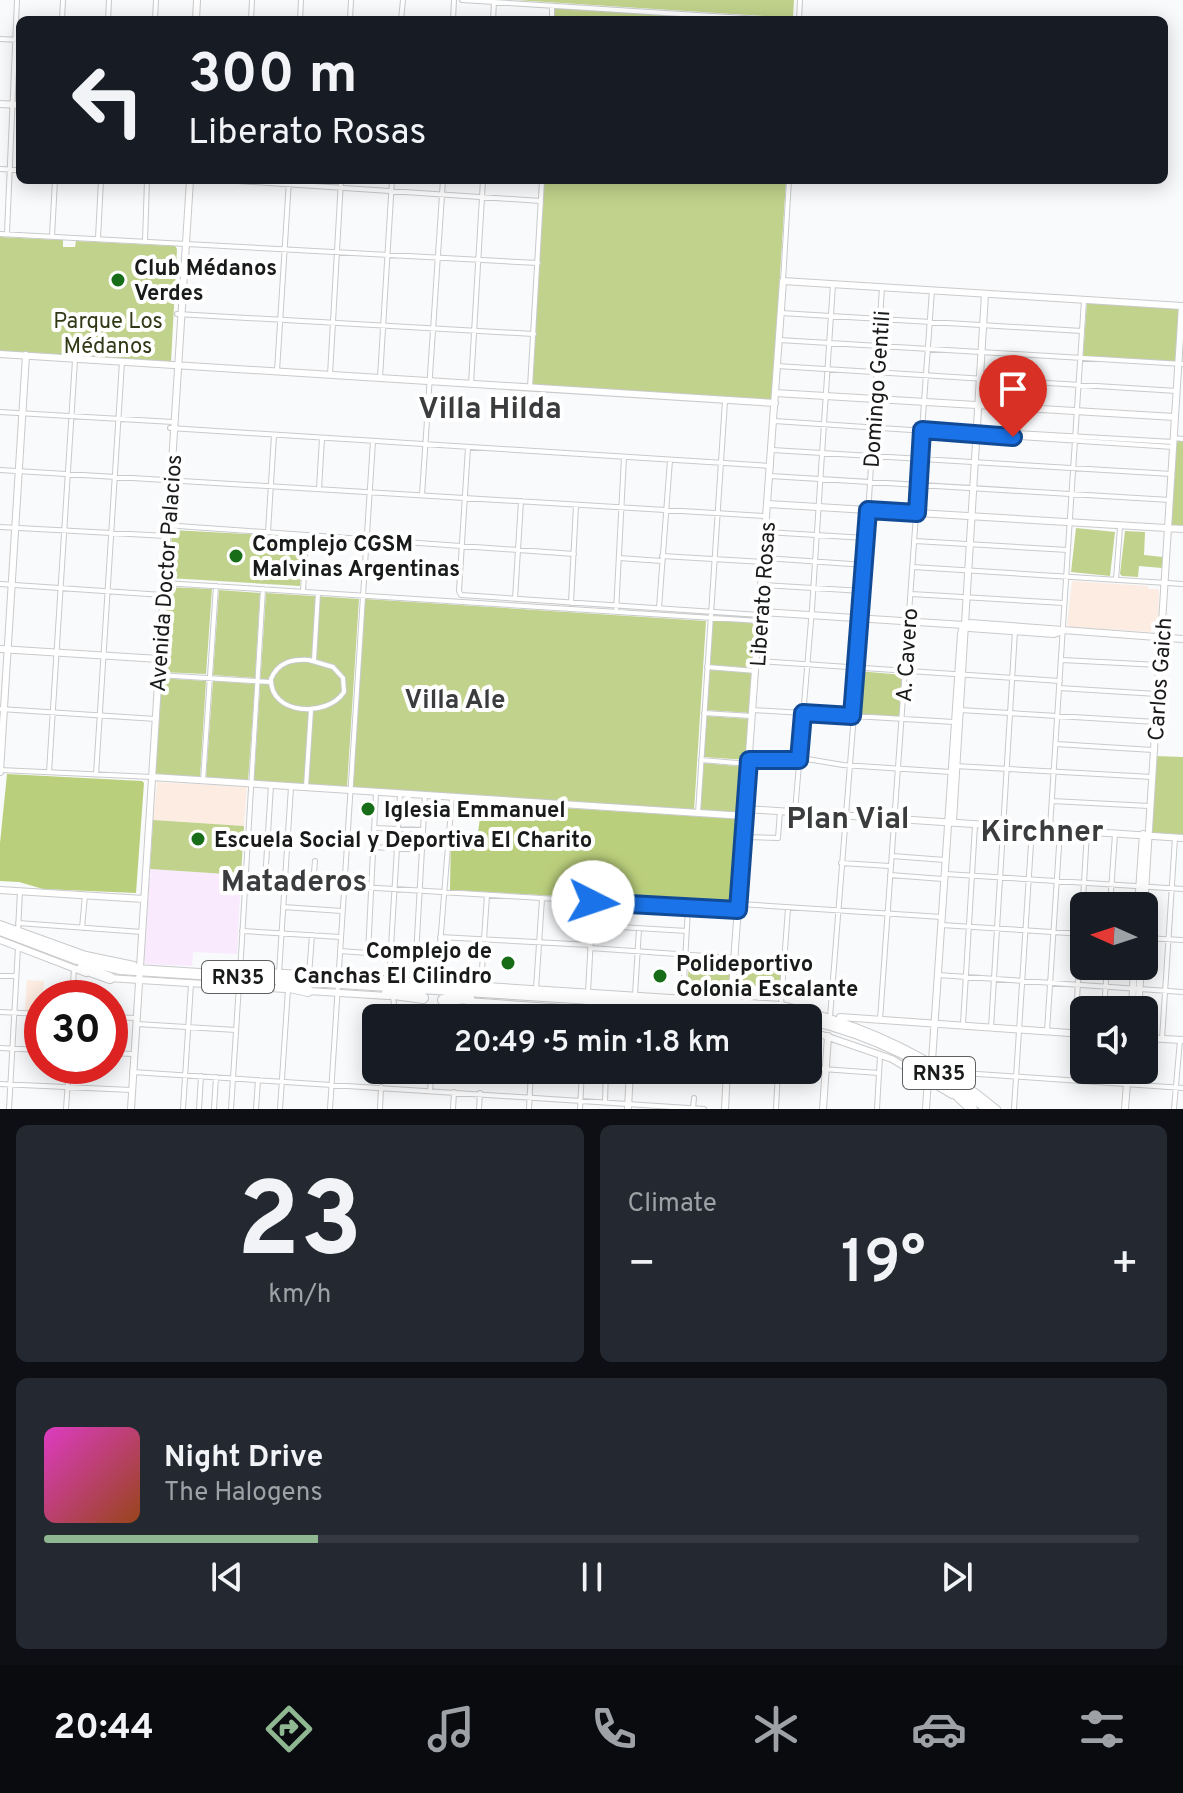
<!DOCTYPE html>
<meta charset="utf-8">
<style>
:root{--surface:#171b24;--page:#242831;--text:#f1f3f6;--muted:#9ea1a6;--line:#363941;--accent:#8fb792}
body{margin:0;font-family:Overpass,sans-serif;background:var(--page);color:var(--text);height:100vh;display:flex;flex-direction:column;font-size:30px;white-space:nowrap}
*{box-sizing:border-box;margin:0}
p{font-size:26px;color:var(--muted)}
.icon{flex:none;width:44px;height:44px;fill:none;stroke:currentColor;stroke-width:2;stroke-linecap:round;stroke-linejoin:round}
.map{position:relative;height:1109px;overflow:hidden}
.sheet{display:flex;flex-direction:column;gap:16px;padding:16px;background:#0d0f14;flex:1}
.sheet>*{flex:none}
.hud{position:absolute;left:16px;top:16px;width:1152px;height:168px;border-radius:12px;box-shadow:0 4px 20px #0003;background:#171b24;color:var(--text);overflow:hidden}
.needle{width:52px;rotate:273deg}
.tools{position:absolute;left:1070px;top:892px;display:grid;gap:16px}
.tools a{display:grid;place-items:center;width:88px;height:88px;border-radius:12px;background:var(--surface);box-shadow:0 4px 20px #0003;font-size:40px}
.speed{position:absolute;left:24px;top:980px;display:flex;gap:16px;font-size:40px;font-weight:700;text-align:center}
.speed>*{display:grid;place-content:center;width:104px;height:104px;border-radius:50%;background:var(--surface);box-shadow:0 4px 20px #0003;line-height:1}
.speed .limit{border:12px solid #d22;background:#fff;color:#111}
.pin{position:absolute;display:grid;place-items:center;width:68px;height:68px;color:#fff;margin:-82px -34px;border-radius:50% 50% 50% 0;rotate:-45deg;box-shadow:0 0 8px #0007}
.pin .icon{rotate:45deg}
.me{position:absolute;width:88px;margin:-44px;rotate:94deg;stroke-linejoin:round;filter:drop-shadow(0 0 6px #0008)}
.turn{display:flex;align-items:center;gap:28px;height:168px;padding:0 40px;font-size:36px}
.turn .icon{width:104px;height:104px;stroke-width:2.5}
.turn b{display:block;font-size:56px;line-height:68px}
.big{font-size:60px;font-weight:600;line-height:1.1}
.sheet .widget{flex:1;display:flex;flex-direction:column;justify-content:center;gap:12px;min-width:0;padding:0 28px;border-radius:12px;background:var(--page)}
.sheet .dial{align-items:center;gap:0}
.dial b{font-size:104px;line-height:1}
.song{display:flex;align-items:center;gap:24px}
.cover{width:96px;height:96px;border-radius:12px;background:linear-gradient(135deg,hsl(310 70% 55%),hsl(20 70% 35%))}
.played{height:8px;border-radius:4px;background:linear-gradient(90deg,var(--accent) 25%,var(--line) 25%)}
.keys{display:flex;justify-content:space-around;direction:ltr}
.heat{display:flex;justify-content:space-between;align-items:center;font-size:44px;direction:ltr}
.sheet .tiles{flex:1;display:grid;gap:16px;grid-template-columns:1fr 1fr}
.widget:last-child{grid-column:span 2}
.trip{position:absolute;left:362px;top:1004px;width:460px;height:80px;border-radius:12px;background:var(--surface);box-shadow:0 4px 20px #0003;font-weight:600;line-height:80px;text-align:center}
.menu{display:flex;height:128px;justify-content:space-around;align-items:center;background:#090b0e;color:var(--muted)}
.menu .icon{width:56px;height:56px}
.menu .current{color:var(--accent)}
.menu b{font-size:36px;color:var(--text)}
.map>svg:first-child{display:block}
.industrial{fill:#f9eafe}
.education{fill:#fdece1}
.green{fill:#c0d28b}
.forest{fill:#bacf7c}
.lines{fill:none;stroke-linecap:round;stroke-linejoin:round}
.street-casing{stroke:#c9cacc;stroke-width:6}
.secondary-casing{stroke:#c9cacc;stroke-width:8}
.highway-casing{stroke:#c9cacc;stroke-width:12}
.street{stroke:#fff;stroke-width:4}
.secondary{stroke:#fff;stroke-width:6}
.highway{stroke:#fff;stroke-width:10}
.route-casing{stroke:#114b97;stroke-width:20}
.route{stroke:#1a73e8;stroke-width:14}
.poi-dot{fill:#186e18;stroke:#fff;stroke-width:3}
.labels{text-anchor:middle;stroke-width:8;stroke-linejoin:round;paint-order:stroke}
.shield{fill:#fff;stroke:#5e5f5f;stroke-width:2}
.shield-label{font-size:20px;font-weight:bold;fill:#191a1a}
.poi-label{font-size:22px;font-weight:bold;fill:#191a1a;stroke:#fff;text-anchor:start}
.park-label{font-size:22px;fill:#313916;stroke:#fff}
.street-label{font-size:22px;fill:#191a1a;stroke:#fff}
.quarter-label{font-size:26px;font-weight:bold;fill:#3b3c3d;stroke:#fff}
.district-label{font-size:30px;font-weight:bold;fill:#3b3c3d;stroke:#fff}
</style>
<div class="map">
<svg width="1183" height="1109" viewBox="0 0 1183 1109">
<rect width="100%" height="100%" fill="#f8fafc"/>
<!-- industrial -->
<path class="industrial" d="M150 869 241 875 237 954 193 952 192 966 146 964 144 961 148 898 151 897 148 896 149 877 153 875H150Z"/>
<!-- education -->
<path class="education" d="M1072 581 1148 586 1149 589H1159L1158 629H1151V632L1070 627 1067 625Z
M157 782 247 787 244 826 153 820Z
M27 980 44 981 42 1012 25 1011Z"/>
<!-- green -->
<path class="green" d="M515 0H794L793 18Z
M554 7 731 20H553Z
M544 180H786L772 401 532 386Z
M0 237 63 240V247H75L76 241 175 246 177 249 171 362 0 352Z
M1087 302 1179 308 1176 362 1083 356Z
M1176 440 1183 441V526L1171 525Z
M1076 528 1115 532 1110 576 1071 572Z
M172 530 303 537 300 586 169 578Z
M1125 531 1145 532 1144 555 1163 557 1162 568 1139 566 1138 577 1122 576 1120 574Z
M166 587 212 589 206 674 161 672Z
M219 590 260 593 255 678 213 675Z
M266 593 359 599 347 787 254 781Z
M365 599 706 621 694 811 353 788Z
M713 620 757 623 754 668 710 665Z
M710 670 753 673 750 713 707 710Z
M858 671 903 675 900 718 855 715Z
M160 678 206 681 200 778 154 775Z
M213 681 255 684 248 781 206 778Z
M707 716 750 719 747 760 704 757Z
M1155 756 1183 757V836L1151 834Z
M704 763 746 767 742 814 700 811Z
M153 820 244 826 241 875 150 869Z
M739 958 782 961 780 987 737 985Z
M692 959 728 961 731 964 729 994 726 997 690 995 687 992 689 961Z"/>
<!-- forest -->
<path class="forest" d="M7 774 142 781 144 783 136 893 43 889 19 882 0 881V843Z
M482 803 740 819 742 821 735 906 450 890 451 830 473 833 472 840H477Z"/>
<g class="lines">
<defs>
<path id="street" d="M462 0 776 20
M62 20 63 0
M108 20 109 0
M155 20 156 0
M251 20 252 0
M300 20 301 0
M350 20 351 0
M401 20 403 0
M453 20 454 0
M493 20 494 2
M552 20V6
M799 20 800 0
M0 39 20 40
M0 169 20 170
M222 180 541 201
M7 233 17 0
M0 234 538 263
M52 236 55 180
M98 238 101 180
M145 241 147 180
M783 281 789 180
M781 313 1082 331
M177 314 534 334
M779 340 1183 364
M777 366 1177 391
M277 371 289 180
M330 375 341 180
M380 378 392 180
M471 384 483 180
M530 387 542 180
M0 412 173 422
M774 421 1173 447
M170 428 771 466
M976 433 981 431 1173 442
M1174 438 1183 439
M468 447 459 591 461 595 760 615
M772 450 1172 474
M0 470 765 516
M770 476 1170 500
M319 489 322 438
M422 495 443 180
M164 525 574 554
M0 527 167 536
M268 532 274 435
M766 532 866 538
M915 541 1068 550
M662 556 764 562
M619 558 662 561
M765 558 865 565
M913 567 1183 584
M1116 580 1120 527
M164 583 760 621
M0 584 163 595
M763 585 863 591
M303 592 306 535
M911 594 1064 603
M515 599 521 501
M571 603 576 505
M659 608 670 460
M616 612 624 457
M309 660 333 667 343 678 344 692C327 718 270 715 271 679 278 662 292 659 309 660Z
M314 660 318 593
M1062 660 1159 665
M757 661 1060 681
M707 667 756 671
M158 675 270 682
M1059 688 1157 694
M0 709 156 719
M753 710 954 722
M960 710 1156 722
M704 713 752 716
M1056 744 1153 750
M701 760 749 764
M749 760 791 762 807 759 843 765 951 772
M955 766 1152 777
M0 770 152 777
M49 772 75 360
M96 775 122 362
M203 781 216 586
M306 787 311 710
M1052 801 1149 806
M795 812 812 609 833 284
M698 813 725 401
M374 828 423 830
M1050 828 1084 300
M398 829 400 794
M744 837 778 838 780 811
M373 847 422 850
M892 856 945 860
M841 863 890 866
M946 874 1183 889
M890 875 943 879
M245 880 738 910
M265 881 271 785
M313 884 315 861
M619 903 620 927 687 931
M739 904 942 917
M1110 906 1115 834
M283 907 342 911
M18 923 142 932
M941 925 1084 934
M82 928 85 895
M18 931 20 891
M242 931 340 937
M440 937 590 945
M1144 938 1183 940
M590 948 735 958
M340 951 438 958
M368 953 376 792
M416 956 425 795
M240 972 263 589
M279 973 291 787
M309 975 312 935
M938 975 1183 992
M0 976H16
M389 980 397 848
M437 982 452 797
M481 984 487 895
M536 989 542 899
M588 992 593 902
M635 995 639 929
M393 997 396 1018
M72 998 74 969
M683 998 688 908
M781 1005 788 908
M1104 1010 1107 966
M0 1012 42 1014
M110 1017 135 1018
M830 1017 862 613 882 287
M481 1018 486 1003
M535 1018V1006
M559 1018 560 1007
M584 1018V1009
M880 1020 932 290
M137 1024 236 1030
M963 1024 975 825
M991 1028 1015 631
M1047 1031 1060 831
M1075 1033 1087 832
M376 1036 367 1037 365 1058 376 1061
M1162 1039 1175 838
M0 1048 42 1050
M110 1053 133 1054
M808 1068 879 1073
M496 1070H500
M132 1072 704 1109
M531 1073 582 1076
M663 1075V1070
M954 1075 963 1073 1183 1088
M0 1084 131 1090
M430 1090 432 1070
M605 1102 606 1070
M693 1108 694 1098
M9 1109 18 947
M66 1109 69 1066
M183 1109 191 984
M199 1109 201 1076
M214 1109 216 1077
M231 1109 239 985
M256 1109 258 1080
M280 1109 288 989
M330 1109 373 441
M380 1109 381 1087
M453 1109 454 1092
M479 1109 480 1093
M529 1109 531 1071
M580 1109 582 1070
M776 1109 778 1070
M877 1109 880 1056
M1014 1109 1032 828
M1174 1109 1180 1040"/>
<path id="secondary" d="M196 20 197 0
M0 104 20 105
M0 354 775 403
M775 393 1175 417
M768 504 1183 529
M761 612 964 625 970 623 1183 639
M964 625 969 628 1054 634 1063 631
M0 649 159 659
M0 772 26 355
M152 777 745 816
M746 809 1183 838
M953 822 985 294
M0 890 144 899
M1138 906 1143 834
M0 924 86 955 134 965
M0 940 86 973
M233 972 253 971 781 1005C863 1023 933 1056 997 1109
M108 978 285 989
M308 991 388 996
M467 1001 592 1010
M1132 1010 1134 966
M1138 1010 1141 966
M607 1011 640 1013
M659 1014 715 1018
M840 1017 1084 1034
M730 1018 783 281 1182 306 1144 908
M808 1030 892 1059 952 1095
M1144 1038 1183 1040
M932 1061 961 634 963 626
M131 1109 190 180
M628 1109 630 1070
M725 1109 727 1070
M823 1109 828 1036
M926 1109 928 1078
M1125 1109 1128 1070"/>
<path id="highway" d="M0 930 77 959 120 969 750 1009 805 1018
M82 968 110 978
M281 985 308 991
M387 993 423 998
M443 1000 469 998
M589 1005 609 1011
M640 1013 666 1010
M808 1019C875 1035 935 1065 988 1109
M951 1089 972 1109"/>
</defs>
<!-- street casing -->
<use href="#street" class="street-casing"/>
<!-- secondary casing -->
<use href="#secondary" class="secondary-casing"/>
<!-- highway casing -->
<use href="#highway" class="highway-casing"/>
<!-- street -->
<use href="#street" class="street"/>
<!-- secondary -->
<use href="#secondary" class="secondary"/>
<!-- highway -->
<use href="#highway" class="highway"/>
</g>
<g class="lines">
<defs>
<path id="route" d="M593 902 738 910 749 760H799L803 713 852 716 868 510 917 513 922 430 1013 437"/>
</defs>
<!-- route casing -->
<use href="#route" class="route-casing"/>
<!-- route -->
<use href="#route" class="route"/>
</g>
<!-- markers -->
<g class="poi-dot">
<circle cx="118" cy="280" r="8"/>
<circle cx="236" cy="556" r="8"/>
<circle cx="368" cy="809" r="8"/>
<circle cx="198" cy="839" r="8"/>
<circle cx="508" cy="963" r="8"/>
<circle cx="660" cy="976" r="8"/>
</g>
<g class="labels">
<!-- shield labels -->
<g class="shield">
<rect x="202" y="961" width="72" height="32" rx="6"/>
<rect x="903" y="1057" width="72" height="32" rx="6"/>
</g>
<g class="shield-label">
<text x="238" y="984">RN35</text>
<text x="939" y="1080">RN35</text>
</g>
<!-- poi labels -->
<g class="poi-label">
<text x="134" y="275">Club Médanos<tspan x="134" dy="25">Verdes</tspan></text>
<text x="252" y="551">Complejo CGSM<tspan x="252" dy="25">Malvinas Argentinas</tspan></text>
<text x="384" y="817">Iglesia Emmanuel</text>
<text x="214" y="847">Escuela Social y Deportiva El Charito</text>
<text x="492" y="958" text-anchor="end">Complejo de<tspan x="492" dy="25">Canchas El Cilindro</tspan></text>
<text x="676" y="971">Polideportivo<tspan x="676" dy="25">Colonia Escalante</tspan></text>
</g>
<!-- park labels -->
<g class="park-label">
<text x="108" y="328">Parque Los<tspan x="108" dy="25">Médanos</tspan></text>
</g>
<!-- street labels -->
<g class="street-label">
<text transform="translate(876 389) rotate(-86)" y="8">Domingo Gentili</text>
<text transform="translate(165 573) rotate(-86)" y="8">Avenida Doctor Palacios</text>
<text transform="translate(762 594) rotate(-86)" y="8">Liberato Rosas</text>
<text transform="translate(906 655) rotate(-86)" y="8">A. Cavero</text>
<text transform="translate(1159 679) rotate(-86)" y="8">Carlos Gaich</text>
</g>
<!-- quarter labels -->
<g class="quarter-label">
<text x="455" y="708">Villa Ale</text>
</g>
<!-- district labels -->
<g class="district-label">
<text x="490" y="418">Villa Hilda</text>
<text x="848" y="828">Plan Vial</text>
<text x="1042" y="841">Kirchner</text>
<text x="294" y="891">Mataderos</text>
</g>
</g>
</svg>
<div class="tools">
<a><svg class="needle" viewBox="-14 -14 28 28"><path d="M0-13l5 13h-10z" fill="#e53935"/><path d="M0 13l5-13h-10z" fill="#9ea1a6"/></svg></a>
<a><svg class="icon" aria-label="sound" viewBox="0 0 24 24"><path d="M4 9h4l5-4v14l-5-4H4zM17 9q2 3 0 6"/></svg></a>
</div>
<div class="speed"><div class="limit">30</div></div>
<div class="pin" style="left:1013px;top:437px;background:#d93025"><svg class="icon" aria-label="arrive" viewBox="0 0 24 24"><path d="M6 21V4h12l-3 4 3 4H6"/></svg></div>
<svg class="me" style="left:593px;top:902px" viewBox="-20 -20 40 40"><circle r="19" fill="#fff"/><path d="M0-13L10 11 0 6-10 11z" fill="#1a73e8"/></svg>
<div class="trip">20:49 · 5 min · 1.8 km</div>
<div class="hud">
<div class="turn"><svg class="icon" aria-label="left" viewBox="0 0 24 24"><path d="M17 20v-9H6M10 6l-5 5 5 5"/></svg><div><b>300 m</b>Liberato Rosas</div></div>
</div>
</div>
<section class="sheet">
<div class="tiles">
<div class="widget dial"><b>23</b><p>km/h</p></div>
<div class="widget"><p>Climate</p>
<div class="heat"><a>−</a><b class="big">19°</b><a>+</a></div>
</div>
<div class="widget">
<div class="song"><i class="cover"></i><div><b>Night Drive</b><p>The Halogens</p></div></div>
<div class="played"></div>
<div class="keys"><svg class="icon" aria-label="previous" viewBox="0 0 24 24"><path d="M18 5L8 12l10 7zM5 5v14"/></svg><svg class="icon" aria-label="pause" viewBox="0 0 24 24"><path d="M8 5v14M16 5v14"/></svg><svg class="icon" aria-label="next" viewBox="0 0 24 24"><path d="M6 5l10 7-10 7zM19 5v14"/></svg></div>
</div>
</div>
</section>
<nav class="menu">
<b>20:44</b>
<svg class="icon current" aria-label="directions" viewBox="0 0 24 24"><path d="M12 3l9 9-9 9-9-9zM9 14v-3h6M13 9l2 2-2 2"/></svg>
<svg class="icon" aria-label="music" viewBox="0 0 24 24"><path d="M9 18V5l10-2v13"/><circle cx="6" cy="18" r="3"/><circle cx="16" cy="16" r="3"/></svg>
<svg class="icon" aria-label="phone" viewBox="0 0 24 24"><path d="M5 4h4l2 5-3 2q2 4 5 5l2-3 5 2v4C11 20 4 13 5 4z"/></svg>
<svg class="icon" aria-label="climate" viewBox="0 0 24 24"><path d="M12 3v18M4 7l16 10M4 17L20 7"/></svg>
<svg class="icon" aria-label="car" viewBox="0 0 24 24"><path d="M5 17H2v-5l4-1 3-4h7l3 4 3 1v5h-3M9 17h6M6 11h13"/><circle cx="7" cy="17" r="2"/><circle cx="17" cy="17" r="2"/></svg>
<svg class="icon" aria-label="filters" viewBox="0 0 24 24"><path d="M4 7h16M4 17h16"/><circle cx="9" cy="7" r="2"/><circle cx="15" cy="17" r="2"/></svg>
</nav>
